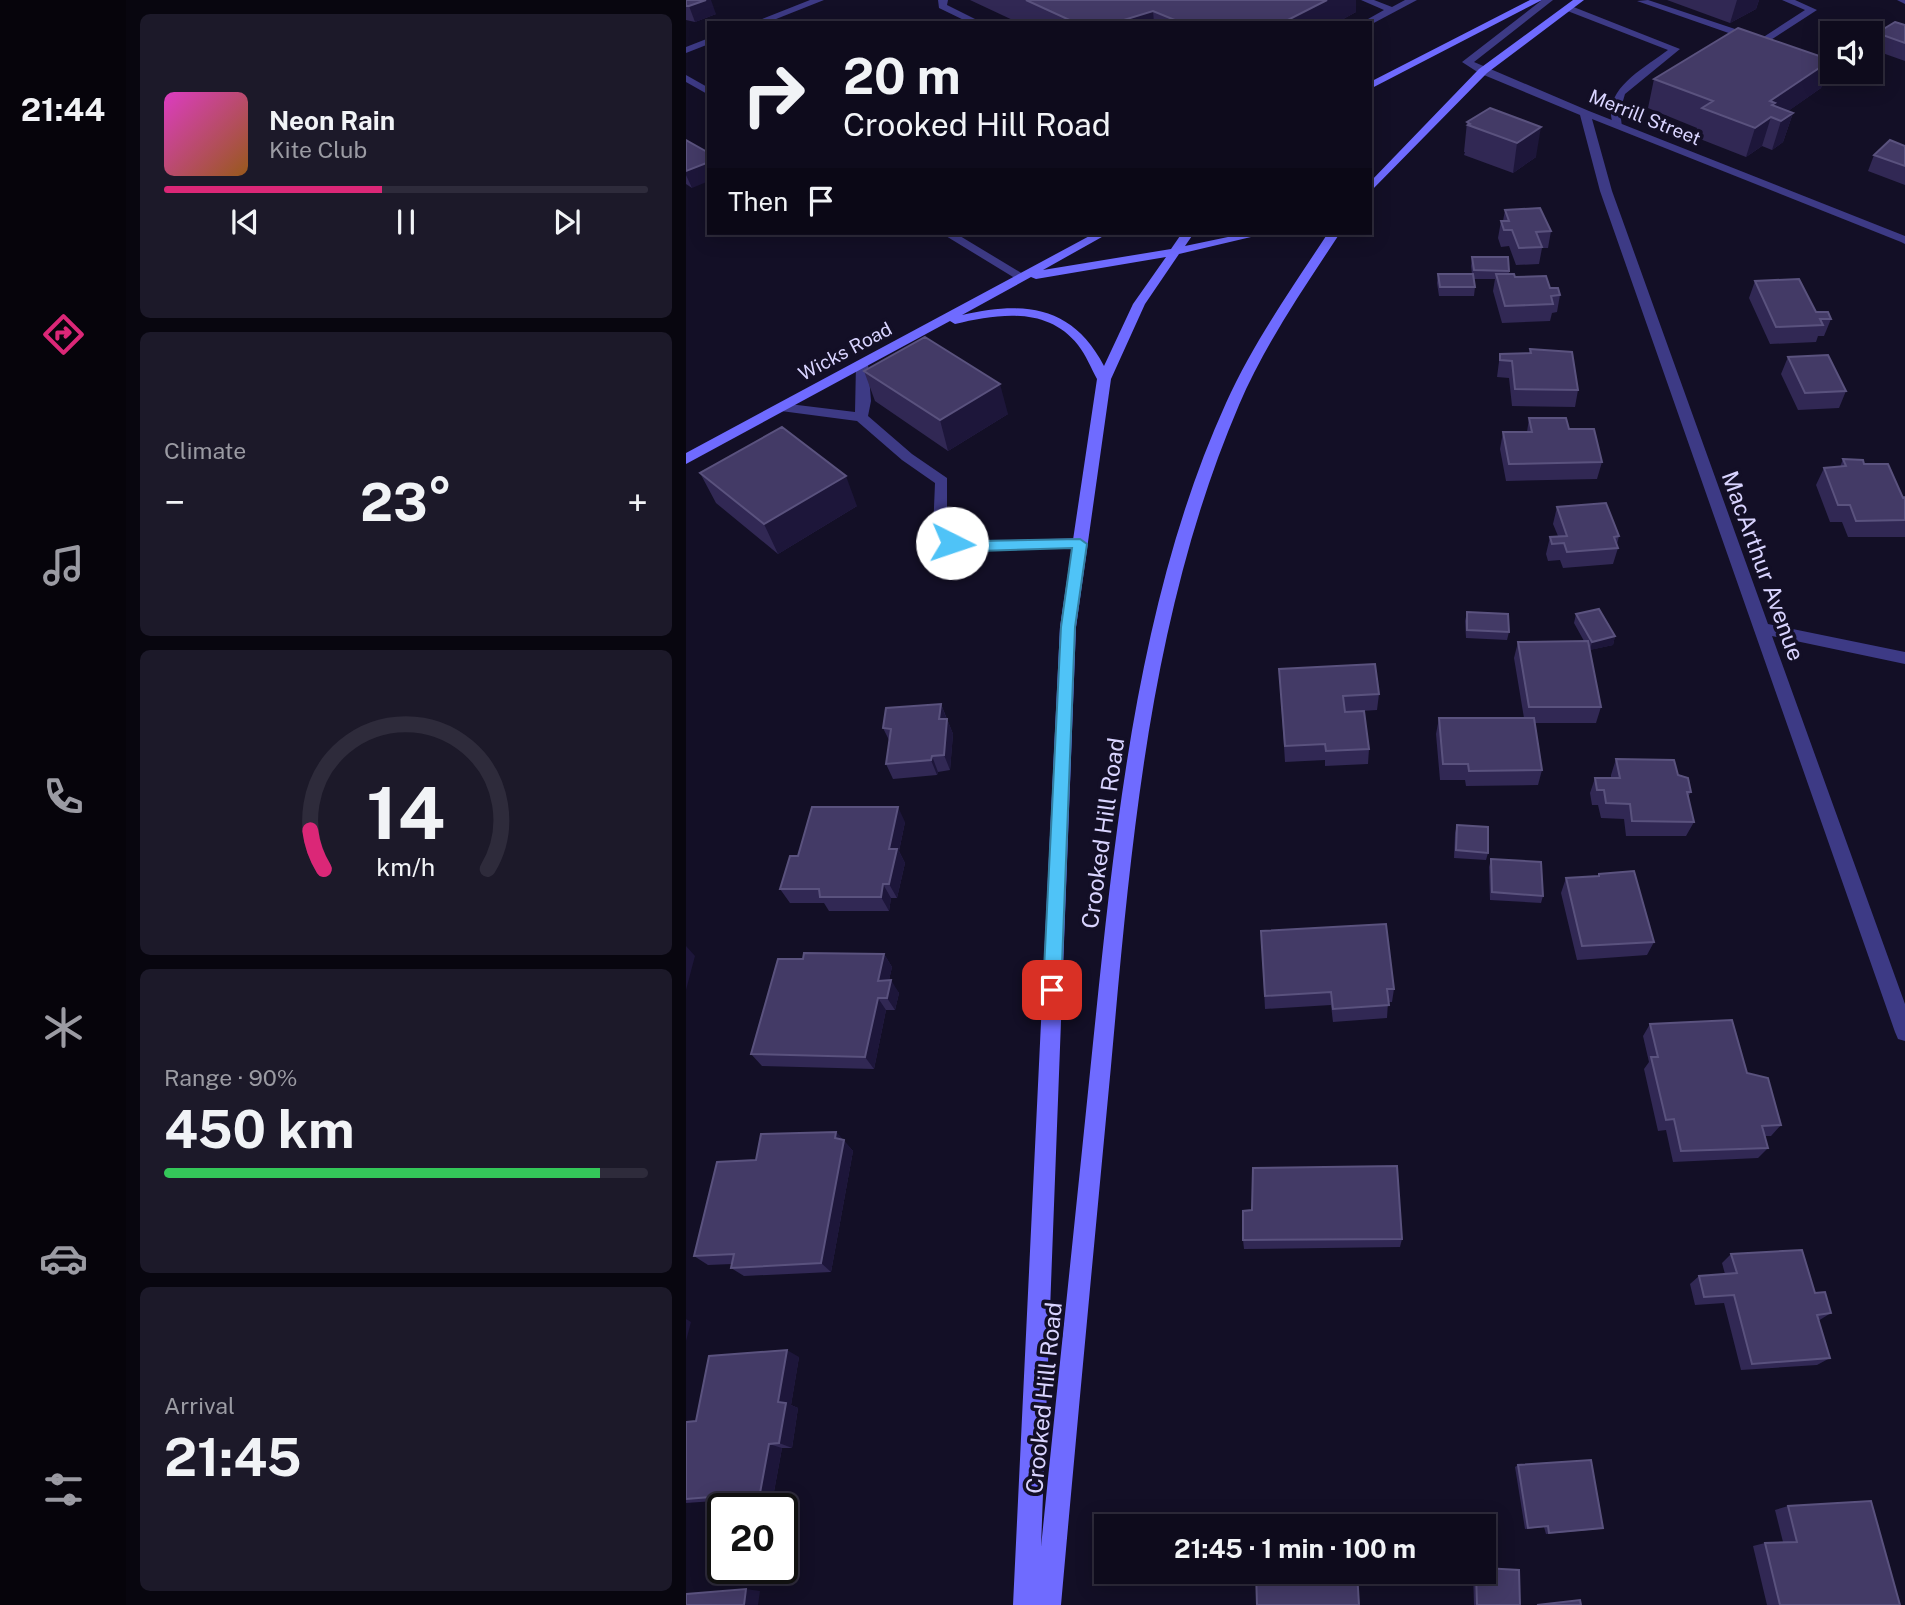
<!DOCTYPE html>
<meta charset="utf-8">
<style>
:root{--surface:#0e0b1c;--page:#1c1929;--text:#f1f3f6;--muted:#9b9ba3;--line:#2e2b3b;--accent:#db2777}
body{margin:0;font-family:"Public Sans",sans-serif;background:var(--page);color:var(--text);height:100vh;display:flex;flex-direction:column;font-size:26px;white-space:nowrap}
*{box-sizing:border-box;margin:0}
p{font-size:23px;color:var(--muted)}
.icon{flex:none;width:38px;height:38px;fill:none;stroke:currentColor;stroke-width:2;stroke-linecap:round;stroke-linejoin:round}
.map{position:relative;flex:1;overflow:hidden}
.details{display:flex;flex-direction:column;gap:14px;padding:14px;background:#08060f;width:560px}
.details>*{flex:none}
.hud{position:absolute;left:21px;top:21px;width:665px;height:214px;border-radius:0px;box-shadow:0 4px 18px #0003,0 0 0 2px var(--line);background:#0e0b1c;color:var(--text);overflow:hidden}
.controls{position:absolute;left:1134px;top:21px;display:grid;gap:14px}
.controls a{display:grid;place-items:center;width:63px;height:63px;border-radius:0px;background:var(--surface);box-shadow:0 4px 18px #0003,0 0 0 2px var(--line);font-size:35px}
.speed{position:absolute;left:21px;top:1493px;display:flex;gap:14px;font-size:35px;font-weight:700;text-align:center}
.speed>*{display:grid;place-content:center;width:91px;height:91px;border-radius:50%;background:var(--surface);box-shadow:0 4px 18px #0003,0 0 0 2px var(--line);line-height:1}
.speed .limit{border:4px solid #111;border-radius:10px;background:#fff;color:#111}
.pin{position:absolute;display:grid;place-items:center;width:60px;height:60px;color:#fff;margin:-30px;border-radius:14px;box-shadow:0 4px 10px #0006}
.me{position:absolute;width:77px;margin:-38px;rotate:94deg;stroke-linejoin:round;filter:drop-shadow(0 0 5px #0008)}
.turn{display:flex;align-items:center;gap:24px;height:147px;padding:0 21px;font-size:32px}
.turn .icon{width:91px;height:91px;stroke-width:2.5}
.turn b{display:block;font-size:49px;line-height:60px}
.then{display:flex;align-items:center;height:66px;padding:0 21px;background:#0003;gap:14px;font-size:26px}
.big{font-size:52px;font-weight:700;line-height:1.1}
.details .widget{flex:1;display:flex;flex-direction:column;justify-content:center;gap:10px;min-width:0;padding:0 24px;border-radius:10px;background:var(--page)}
.details .dial{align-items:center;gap:0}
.dial svg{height:182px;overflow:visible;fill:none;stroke:var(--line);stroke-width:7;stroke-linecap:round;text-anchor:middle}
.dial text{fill:var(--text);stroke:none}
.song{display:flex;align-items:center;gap:21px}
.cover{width:84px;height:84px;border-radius:10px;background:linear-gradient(135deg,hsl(310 70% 55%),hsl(30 70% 35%))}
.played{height:7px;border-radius:4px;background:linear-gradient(90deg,var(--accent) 45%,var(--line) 45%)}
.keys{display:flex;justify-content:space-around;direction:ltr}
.heat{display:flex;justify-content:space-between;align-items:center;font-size:38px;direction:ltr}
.charge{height:10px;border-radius:5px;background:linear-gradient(90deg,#34c759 90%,var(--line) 0)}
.trip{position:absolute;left:408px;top:1514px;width:402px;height:70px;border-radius:0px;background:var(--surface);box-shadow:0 4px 18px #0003,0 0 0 2px var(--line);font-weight:700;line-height:70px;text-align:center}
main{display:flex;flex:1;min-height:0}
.tab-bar{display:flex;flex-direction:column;width:126px;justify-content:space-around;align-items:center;background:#06040b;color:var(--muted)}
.tab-bar .icon{width:49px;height:49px}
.tab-bar .selected{color:var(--accent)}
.tab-bar b{font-size:32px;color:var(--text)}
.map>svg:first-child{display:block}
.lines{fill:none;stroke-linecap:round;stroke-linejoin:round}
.lane{fill:#3d3a85;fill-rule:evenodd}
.street{fill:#3d3a85;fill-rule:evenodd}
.secondary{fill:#6f6bff;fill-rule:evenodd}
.wall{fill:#312854}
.shaded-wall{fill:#1d163a}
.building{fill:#433a66;stroke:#5a527e;stroke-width:2}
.route{fill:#4fc3f7;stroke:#337fa1;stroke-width:2}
.labels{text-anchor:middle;stroke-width:7;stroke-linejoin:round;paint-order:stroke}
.far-street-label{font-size:19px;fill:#d9d4ff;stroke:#130f26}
.street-label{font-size:23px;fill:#d9d4ff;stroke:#130f26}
</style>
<main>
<nav class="tab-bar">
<b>21:44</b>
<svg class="icon selected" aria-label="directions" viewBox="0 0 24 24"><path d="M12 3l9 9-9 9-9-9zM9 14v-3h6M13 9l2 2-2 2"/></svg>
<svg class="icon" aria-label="music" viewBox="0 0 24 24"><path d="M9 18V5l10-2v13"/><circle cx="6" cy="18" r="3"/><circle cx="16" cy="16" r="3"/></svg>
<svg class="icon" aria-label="phone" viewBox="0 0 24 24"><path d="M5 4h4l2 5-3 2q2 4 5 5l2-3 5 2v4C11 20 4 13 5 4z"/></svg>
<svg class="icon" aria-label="climate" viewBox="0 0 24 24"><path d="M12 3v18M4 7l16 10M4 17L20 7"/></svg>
<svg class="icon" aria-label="car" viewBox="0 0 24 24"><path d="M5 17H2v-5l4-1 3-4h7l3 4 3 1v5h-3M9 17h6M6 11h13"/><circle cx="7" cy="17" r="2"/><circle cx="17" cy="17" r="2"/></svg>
<svg class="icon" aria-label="filters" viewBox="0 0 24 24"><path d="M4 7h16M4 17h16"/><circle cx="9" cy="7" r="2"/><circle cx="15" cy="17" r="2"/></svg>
</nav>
<section class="details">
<div class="widget">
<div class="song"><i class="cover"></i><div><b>Neon Rain</b><p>Kite Club</p></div></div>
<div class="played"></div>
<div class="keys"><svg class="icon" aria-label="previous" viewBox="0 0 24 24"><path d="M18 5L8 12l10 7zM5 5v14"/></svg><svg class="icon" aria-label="pause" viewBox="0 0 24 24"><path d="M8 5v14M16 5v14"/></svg><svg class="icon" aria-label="next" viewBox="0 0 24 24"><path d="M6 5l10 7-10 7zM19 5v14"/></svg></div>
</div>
<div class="widget"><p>Climate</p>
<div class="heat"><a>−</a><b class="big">23°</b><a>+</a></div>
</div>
<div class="widget dial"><svg viewBox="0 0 100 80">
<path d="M14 69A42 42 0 1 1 86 69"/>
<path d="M14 69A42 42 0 0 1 8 52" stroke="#db2777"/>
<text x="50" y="56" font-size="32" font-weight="700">14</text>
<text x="50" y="72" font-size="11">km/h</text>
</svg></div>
<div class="widget"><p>Range · 90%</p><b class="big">450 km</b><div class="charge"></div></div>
<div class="widget"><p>Arrival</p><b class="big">21:45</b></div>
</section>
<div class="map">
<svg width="1219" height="1605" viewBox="0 0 1219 1605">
<rect width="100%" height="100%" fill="#130f26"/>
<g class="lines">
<!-- lane -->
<path class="lane" d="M252 0H262L261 5 297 23H284L253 8Z
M675 0H688L706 7 719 0H731L684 25 675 23 698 10Z
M962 0 1076 38 1119 10 1096 0H1109L1131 10 1077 45 951 1Z
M879 6H885L994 49 939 94 934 111 936 127H928C913 91 957 69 982 50L879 10Z
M176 360 182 364 185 401 182 416 226 454 261 478V530L270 538 293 541 394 538 399 539 401 543 399 547 293 551 261 547 247 532 249 483 216 460 171 421 95 411 88 407 95 403 169 412 170 364Z"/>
<!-- street -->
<path class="street" d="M124 0H138L80 23H66Z
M856 0H867L788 62 903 111 1219 236V244L1215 242 906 119 926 191 1082 624 1219 652V664L1086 636 1219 1004V1041L1212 1039 1209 1032 914 191 894 115 793 73 776 62Z
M1211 0H1219V4Z
M23 38V44L0 53V47Z
M0 75 23 88V95L0 82Z
M255 233H269L342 277 332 280Z"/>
<!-- secondary -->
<path class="secondary" d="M844 0H856L684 89V82Z
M887 0H898L801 73 684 192V182L793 69Z
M409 233H423L357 270 485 249 496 233H508L499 246 561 233H582L493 254 459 304 425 379 390 627 355 1547C372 1379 390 1211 407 1043 429 831 451 599 540 403 567 343 606 288 642 233H654C618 288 579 344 553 405 464 613 445 843 425 1066 408 1246 391 1425 375 1605H327L374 627 411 379C405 368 400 355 392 345 361 306 312 314 269 324L264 321 0 464V453ZM480 257 447 304 418 366C386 305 338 301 276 315L345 277 350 279Z"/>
</g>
<!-- wall -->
<path class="wall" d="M0 0 30 14 9 22 0 20Z
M284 0H670V12L650 23H333Z
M981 0H1073L1070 9 1044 23Z
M1219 25V61L1185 49 1191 33Z
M1145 60 1135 88 1102 111 1107 113 1097 142 1086 150 1076 146 1060 157 1009 137 1011 128 962 108 968 79Z
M804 108 850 157 827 173 778 155 779 152H778L781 122Z
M0 140 6 188 0 184Z
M1219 146V185L1182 171 1188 155Z
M819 210 865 231 862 248H856L853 264 830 265 823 246 815 247 812 238 815 221H817Z
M786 257 823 271V274L829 277 864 288 874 295 871 312 866 313 864 321 816 323 807 291 809 279H788L789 287 788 296H753L751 283 752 274H786L785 266Z
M1069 281 1145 319 1138 336H1132L1130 342 1084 344 1063 298Z
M844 349 892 390 889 407 826 406 823 378 811 377 814 354 843 353Z
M1102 357 1160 391 1153 408 1112 410 1095 374Z
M178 371 322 414 262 451 189 401Z
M843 418 883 429 916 462 911 479 820 481 814 449 817 432H841Z
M1157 459 1178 464 1217 498 1219 497V537H1162L1156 522H1144L1130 485 1138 468 1154 467Z
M14 473 171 506 92 554 30 503Z
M871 507 933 536 931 544 932 548 927 564 877 568 874 560 862 561 860 554 864 537 872 536 867 524Z
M781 612 823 632 821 640 780 638 779 621Z
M890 614 929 636 927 645 903 650 915 707 910 723H849L856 770 852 785 780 786 779 780H754L750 734 753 718H838L828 658 832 642 898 641 888 623Z
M593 669 693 694 691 710 659 712 683 749 682 764 639 766V760L599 762Z
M255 704 267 734 264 770 252 772 251 775 207 779 200 764 203 740 197 728Z
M930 759 992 775 1005 792 1002 797 1008 822 1000 836H940L938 819 915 818 912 805H906L904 793 909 778H925V775Z
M219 822 213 851 219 863 211 898H205L203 911H143L138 903H104L94 889 112 856Z
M771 825 802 853 800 860 768 858 769 833Z
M805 859 857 896 855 903 804 900 803 867Z
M913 874 968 942 961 955 891 960 875 893 880 878 912 876Z
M575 931 708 989 706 1002H702L701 1018 647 1022 645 1005 579 1009Z
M198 954 206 967 203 980 213 993 209 1010H200L188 1069 76 1066 65 1054 117 959Z
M964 1024 1061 1073 1095 1125 1085 1136H1079L1082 1148 1072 1158 987 1162 980 1130 972 1131 958 1069 963 1062 957 1036Z
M150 1132 167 1151 145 1272 58 1276 45 1268 46 1264 22 1265 8 1256Z
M716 1239 714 1247 558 1249 557 1240Z
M1045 1254 1129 1293 1145 1313 1132 1321 1144 1358 1131 1365 1055 1370 1038 1303 1009 1305 1004 1284 1013 1276 1039 1274 1036 1263Z
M113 1357 105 1405 112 1408 106 1448H96L87 1497 0 1503V1422L10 1421Z
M832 1465 917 1528 913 1529 860 1534 858 1527 839 1529 829 1467Z
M1102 1506 1214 1605H1081L1067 1546 1079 1543 1097 1542 1089 1510Z
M787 1572H798L834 1605H788Z"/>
<!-- shaded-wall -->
<path class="shaded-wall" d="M20 0H25L30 14 9 22 3 6Z
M641 0H670V12L650 23H596Z
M1051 0H1073L1070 9 1044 23Z
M467 11 468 23H428Z
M1145 60 1135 88 1091 119 1085 117 1076 146 1060 157 1069 128 1084 101Z
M1107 113 1097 142 1086 150 1095 121Z
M855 127 850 157 827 173 831 143Z
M23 162V181L6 188 0 175V171Z
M314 384 322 414 262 451 254 420Z
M160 476 171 506 92 554 78 524Z
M929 636 927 645 904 650 906 642Z
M255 704 261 720 253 719Z
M261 719 267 734 264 770 258 755Z
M246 756 252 772 251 775 245 760Z
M212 807 219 822 213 851 219 863 211 898 203 884V849Z
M197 884 205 898 203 911 195 897Z
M0 946 9 956 0 990Z
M198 954 206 967 200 993 192 981Z
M205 980 213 993 209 1010 201 998Z
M192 998 200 1010 188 1069 179 1057Z
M150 1132 167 1151 145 1272 135 1263Z
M0 1319 5 1322 0 1341Z
M101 1350 113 1357 105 1405 112 1408 106 1448 93 1443 92 1402Z
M83 1444 96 1448 87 1497 74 1493Z
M60 1589 74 1591 72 1605H58Z"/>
<!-- building -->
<path class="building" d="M0 0H20L3 6H0Z
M340 0H641L596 23H496L467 11 428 23H390Z
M1209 22 1219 25V43L1191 33Z
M1052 28 1145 60 1084 101 1089 103 1086 105 1107 113 1095 121 1085 117 1069 128 1016 108 1027 101 968 79Z
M804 108 855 127 831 143 782 125 784 124 781 122Z
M0 140 23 153V162L0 171Z
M1204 140 1219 146V166L1188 155Z
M854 208 865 231 850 232 856 247 833 248 826 230H818L815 221H823L819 210Z
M786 257H822L823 271 788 270Z
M752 274H787L789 287H754Z
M810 274H828L829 277 860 276 864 288H872L874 295 865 296 867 304 819 306Z
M1113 279 1130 312H1142L1145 319H1134L1137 325 1090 327 1069 281Z
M239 337 314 384 254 420 178 371Z
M844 349 886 352 892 390 829 389 826 361 814 360V354L845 353Z
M1142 355 1160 391 1119 393 1102 357Z
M843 418H880L883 429H908L916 462 823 464 817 432H846Z
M96 427 160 476 78 524 14 473Z
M1157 459 1177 460 1178 464H1202L1217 498 1219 497V520L1170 521 1164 505H1152L1138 468 1160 466Z
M920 503 933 536 928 537 932 548 881 552 878 543 866 544 864 537 881 536 871 507Z
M913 609 929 636 906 642 890 614Z
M781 612 822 614 823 632 781 630Z
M902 641 915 707H843L832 642Z
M689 664 693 694 657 696 659 712 678 711 683 749 640 751 639 744 599 746 593 669Z
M255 704 253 719H261L258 755 246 756 245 760 200 764 205 729 197 728 200 708Z
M753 718H848L856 770 783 771 782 764H757Z
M930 759 988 760 992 775 1002 778 1005 792H1001L1008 822 946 821 944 804 920 803 918 790H911L909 778H934Z
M126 807H212L203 849H211L203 884H197L195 897H134L133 889H94L104 856H112Z
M771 825 802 827V853L770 850Z
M805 859 855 862 857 896 806 892Z
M948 871 968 942 896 946 880 878 913 876V874Z
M700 924 708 989H701L703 1005 647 1009 645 992 579 996 575 931Z
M118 953 198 954 192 981 205 980 201 998H192L179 1057 65 1054 92 959H117Z
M1046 1020 1061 1073 1082 1078 1095 1125 1076 1126 1082 1148 995 1151 988 1119 980 1120 965 1057H972L964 1024Z
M150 1132 149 1138 158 1140 135 1263 45 1268 48 1254 8 1256 31 1162 70 1160 75 1134Z
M711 1166 716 1239 557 1240V1211L566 1210 567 1168Z
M1116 1250 1129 1293 1139 1292 1145 1313 1131 1315 1144 1358 1066 1364 1048 1295 1018 1297 1013 1276 1051 1273 1045 1254Z
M101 1350 92 1402 100 1403 93 1443 83 1444 74 1493 0 1499V1422L10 1421 23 1356Z
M905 1460 917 1528 863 1533 862 1526 842 1528 832 1465Z
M1185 1501 1214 1605H1094L1079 1543 1111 1542 1102 1506Z
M798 1568 833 1570 834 1605H791L790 1572H798Z
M570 1572H671L673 1605H571Z
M60 1589 58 1605H0V1594Z
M894 1600 895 1605H851Z"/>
<!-- route -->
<path class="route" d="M266 538 293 541 394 539 401 544 389 627 375 990 372 996 366 998 360 996 357 990 375 627 386 548 293 551 262 546 260 543Z"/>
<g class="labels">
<!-- far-street labels -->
<g class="far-street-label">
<text transform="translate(959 117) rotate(22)" y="7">Merrill Street</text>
<text transform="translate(159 351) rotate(-28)" y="7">Wicks Road</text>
</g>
<!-- street labels -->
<g class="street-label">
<text transform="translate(1077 566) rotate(70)" y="8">MacArthur Avenue</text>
<text transform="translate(417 833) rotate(-82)" y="8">Crooked Hill Road</text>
<text transform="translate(358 1398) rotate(-84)" y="8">Crooked Hill Road</text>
</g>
</g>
</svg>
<div class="controls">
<a><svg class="icon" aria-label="sound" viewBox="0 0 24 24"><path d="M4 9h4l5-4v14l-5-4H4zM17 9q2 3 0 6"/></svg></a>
</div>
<div class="speed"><div class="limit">20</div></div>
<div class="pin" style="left:366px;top:990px;background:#d93025"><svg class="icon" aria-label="arrive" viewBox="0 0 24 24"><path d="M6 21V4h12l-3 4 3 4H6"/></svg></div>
<svg class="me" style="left:266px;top:543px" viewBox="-20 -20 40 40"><circle r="19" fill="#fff"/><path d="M0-13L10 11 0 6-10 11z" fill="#4fc3f7"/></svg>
<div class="trip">21:45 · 1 min · 100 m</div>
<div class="hud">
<div class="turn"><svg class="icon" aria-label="right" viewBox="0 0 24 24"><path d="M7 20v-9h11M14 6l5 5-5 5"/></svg><div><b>20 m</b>Crooked Hill Road</div></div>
<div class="then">Then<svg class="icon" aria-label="arrive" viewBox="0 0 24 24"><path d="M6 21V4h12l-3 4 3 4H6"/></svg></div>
</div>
</div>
</main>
